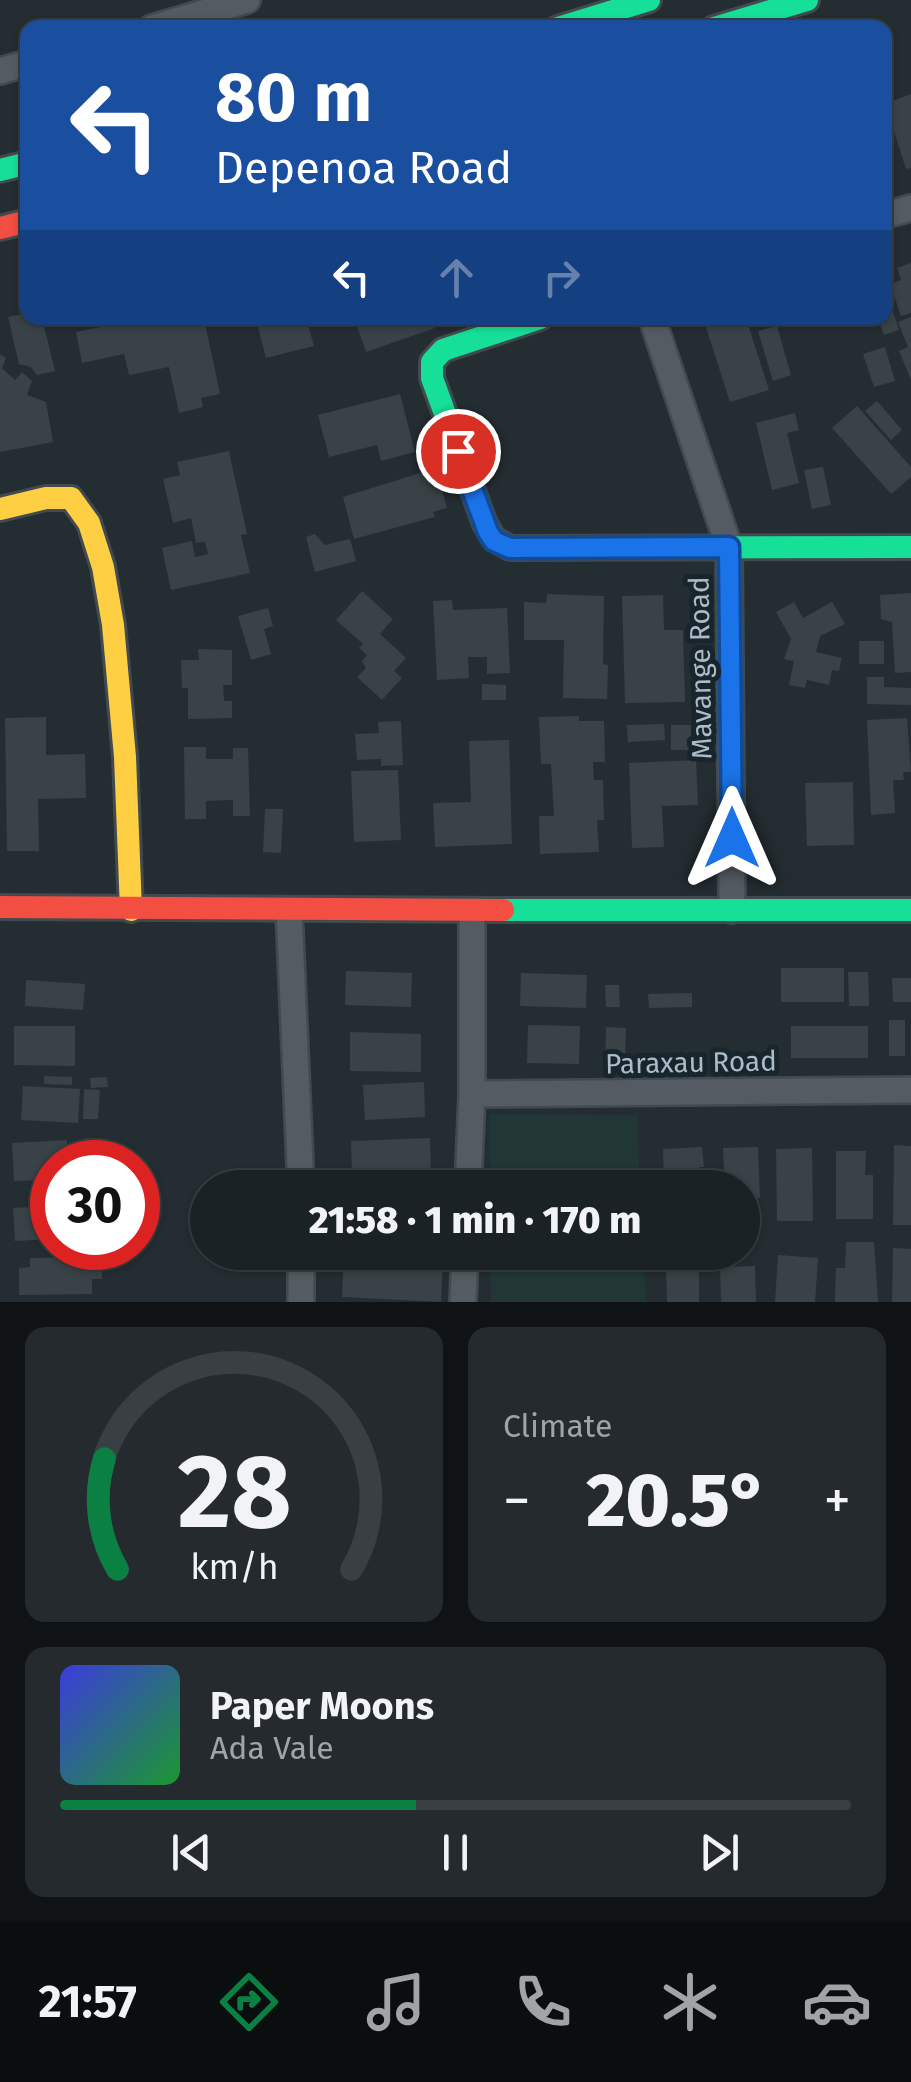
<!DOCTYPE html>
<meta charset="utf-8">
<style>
:root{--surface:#1b2226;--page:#242a2e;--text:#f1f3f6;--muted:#a0a4a7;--line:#393f43;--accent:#0b8043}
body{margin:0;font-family:"Fira Sans",sans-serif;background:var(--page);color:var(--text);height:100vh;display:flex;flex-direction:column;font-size:38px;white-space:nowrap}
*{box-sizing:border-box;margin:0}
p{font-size:32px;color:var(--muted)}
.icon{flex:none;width:55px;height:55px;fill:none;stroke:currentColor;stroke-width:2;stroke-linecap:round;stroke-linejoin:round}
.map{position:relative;height:1302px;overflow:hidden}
.panel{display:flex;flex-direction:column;gap:25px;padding:25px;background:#0f1315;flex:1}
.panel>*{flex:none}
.hud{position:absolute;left:20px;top:20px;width:872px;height:305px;border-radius:20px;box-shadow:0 2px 8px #0004,0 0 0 2px var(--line);background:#1a4fa0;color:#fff;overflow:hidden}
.speed{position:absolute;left:30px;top:1140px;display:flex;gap:20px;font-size:50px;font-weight:700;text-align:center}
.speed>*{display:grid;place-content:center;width:130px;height:130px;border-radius:50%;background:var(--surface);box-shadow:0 2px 8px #0004,0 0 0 2px var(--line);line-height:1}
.speed .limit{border:15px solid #d22;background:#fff;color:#111}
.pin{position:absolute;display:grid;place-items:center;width:85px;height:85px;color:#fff;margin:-42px;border:5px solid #fff;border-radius:50%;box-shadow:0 2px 10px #0007}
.me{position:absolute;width:110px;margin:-55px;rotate:0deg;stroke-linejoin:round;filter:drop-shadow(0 0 8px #0008)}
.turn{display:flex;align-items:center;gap:35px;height:210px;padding:0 30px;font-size:45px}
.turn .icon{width:130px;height:130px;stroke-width:2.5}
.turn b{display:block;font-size:70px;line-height:85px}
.lanes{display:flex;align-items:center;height:95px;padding:0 30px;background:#0003;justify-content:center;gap:50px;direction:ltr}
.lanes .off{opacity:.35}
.big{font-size:75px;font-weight:800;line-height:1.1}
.panel .card{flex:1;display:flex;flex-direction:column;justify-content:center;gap:15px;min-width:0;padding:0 35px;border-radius:20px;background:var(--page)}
.panel .dial{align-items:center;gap:0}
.dial svg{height:260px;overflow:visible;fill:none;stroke:var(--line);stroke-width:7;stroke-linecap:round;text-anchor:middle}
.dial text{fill:var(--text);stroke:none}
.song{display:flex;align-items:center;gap:30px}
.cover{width:120px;height:120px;border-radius:15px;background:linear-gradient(135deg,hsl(240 70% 55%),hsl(130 70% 35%))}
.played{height:10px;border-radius:5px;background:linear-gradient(90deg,var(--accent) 45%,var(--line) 45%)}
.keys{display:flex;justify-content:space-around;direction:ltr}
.heat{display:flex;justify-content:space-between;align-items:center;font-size:55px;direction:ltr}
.panel .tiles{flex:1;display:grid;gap:25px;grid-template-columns:1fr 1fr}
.card:last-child{grid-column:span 2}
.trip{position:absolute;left:190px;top:1170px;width:570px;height:100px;border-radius:50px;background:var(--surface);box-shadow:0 2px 8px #0004,0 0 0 2px var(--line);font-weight:800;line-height:100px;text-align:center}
.menu{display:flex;height:160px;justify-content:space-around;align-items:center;background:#0b0e0f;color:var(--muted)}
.menu .icon{width:70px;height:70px}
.menu .current{color:var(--accent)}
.menu b{font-size:45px;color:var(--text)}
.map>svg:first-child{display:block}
.green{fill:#213736}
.building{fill:#394247}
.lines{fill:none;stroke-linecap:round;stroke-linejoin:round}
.street-casing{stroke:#414a4f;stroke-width:30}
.fast-casing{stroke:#414a4f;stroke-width:28}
.slow-casing{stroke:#414a4f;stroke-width:28}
.jam-casing{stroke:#414a4f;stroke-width:28}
.street{stroke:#545b62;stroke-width:25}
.fast{stroke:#16e098;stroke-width:22}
.slow{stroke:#ffcf43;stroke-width:22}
.jam{stroke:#f24e42;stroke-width:22}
.route-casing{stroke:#114b97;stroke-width:25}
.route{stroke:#1a73e8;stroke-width:18}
.labels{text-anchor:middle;stroke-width:10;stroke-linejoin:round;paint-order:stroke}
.street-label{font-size:28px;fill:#acbbc6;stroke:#18252d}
</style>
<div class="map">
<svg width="911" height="1302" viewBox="0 0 911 1302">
<rect width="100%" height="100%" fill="#242d32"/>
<!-- green -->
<path class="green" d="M489 1114 637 1115 640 1187H490Z
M491 1253H643L646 1302H491Z"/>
<!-- building -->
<path class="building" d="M911 94V168L906 169 885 104Z
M911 263V313L901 316 890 284 901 280 897 268Z
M886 290 899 330 884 335 878 318H885Z
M28 313V318H42L55 371 37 375 31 367 19 364 8 317Z
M911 317V380L899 351 908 347 898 322Z
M145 318H204L220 394 201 398 203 407 179 413 169 367 129 375 124 354 82 363 76 332Z
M256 318H306L314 346 266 358Z
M354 318H431L435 328 366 352Z
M715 318H746L769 390 730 402 704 321Z
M777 326 791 375 773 381 758 331Z
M885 347 895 381 874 387 863 354Z
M0 354 6 358 2 368 15 380 22 372 32 381 27 395 46 402 53 442 0 452Z
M400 394 415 452 381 461 377 445 329 457 318 415Z
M877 401 902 430 891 440 865 411Z
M857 406 911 467V477L891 494 832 428Z
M795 413 799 430 787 433 799 483 772 490 756 423Z
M229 451 247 534 241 535 250 573 171 590 162 548 192 541 195 557 208 554 205 542 196 543 191 518 173 523 163 479 180 475 177 462Z
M823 467 831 505 812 509 804 470Z
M436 468 447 508 433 512 435 517 354 539 343 497Z
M315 534 325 545 350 539 356 561 315 572 306 537Z
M362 591 393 619 380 634 406 658 394 671 402 678 382 700 357 677 366 668 362 661 367 655 359 648 363 644 336 620Z
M911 593V672L895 673 892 622 881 619 880 595Z
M547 594 604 596 603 664 608 665 607 699 563 698 564 640H524V602L546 603Z
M663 595 664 630H683L685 702 625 703 622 596Z
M452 600 453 610 507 608 510 673 487 674V657H468L469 678 437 680 433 601Z
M794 602 803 618 832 602 845 624 820 636 816 652 842 658 839 671 832 670 829 685 807 680 805 688 789 685 794 661 784 659 791 639 776 612Z
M268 608 273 626 264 629 271 654 251 660 238 616Z
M859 641H884V664H859Z
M198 649 232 650V685H223L224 701H232V718L188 719V688H182L181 660H199Z
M867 677H884V687L911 688V705L867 704Z
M482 684 506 685V700H482Z
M579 716V721H604L605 762H593L594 780H603L604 820H597L599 852 540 854 539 816H554L551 764H541L539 717Z
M46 717V755L85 754 86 798 38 799 39 851H7L5 718Z
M907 718 911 772H903L904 780H893L895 813 871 815 867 720Z
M401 721 403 765 381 766V759L357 760 355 734 379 733 378 722Z
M664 724 665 740 628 742 627 725Z
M671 725H691V750H671Z
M509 740 512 844 435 847 433 803 471 802 469 741Z
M184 747H206V759H233V748H248L250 816H233V800L206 801V819H185Z
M696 760 698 805 662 806 664 847 632 848 629 763Z
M398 770 401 840 354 842 351 771Z
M853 782 854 845 807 846 805 783Z
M265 809H283L281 853 263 852Z
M781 968H844V1002H781Z
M346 971 412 973 411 1007 345 1005Z
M848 972H868L869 1006H849Z
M521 973 587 975 586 1008 520 1006Z
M892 978H911V1002H893Z
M26 980 85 984 83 1010 25 1006Z
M605 985H619L620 1007H606Z
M692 993V1007L649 1008 648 994Z
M889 1020H905V1056H889Z
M528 1025 580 1026 579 1064 527 1063Z
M14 1026H75V1066L14 1065Z
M791 1026H868V1058H791Z
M606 1027 626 1028 625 1066H605Z
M350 1032 421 1034V1072L350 1071Z
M44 1076 72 1077V1085L44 1084Z
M107 1077 108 1087 91 1088 90 1078Z
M424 1082 425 1117 365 1120 363 1085Z
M23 1086 80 1089 78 1123 21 1120Z
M84 1089 100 1090 98 1119H83Z
M85 1138H102L103 1162H86Z
M430 1138 431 1174 352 1177 351 1141Z
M67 1140V1149H77L78 1162H52V1180L14 1181 12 1143Z
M894 1145 911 1146V1225H893Z
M702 1147 704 1167H699L702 1188H664L663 1149Z
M758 1147 760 1198 742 1199V1188H725L723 1148Z
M812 1148 813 1221H777L776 1149Z
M836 1151H866L865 1175H873V1219H836Z
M52 1206V1239L15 1241 13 1208Z
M758 1210V1228L751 1218V1224L742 1226V1211Z
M846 1242H874L878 1302H835L836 1268H845Z
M893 1248 911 1249V1302H892Z
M344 1253 443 1257 441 1302 342 1297Z
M778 1255 818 1258 815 1302H775Z
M102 1257V1279H92V1294L19 1295V1268L30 1267V1258Z
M666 1262H699V1302H667Z
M755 1266 756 1302H721L720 1267Z"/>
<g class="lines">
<defs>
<path id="street" d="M152 28 247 0
M0 71 28 63
M885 215 911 208
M652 318 729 547 732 910
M289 910 301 1188
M472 1094 911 1090
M468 1188 472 1094V911
M301 1302V1252
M463 1302 465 1252"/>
<path id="fast" d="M558 28 649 0
M714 28 807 0
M0 170 28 163
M540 318 443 350 432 362V378L485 524 494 539 510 548 911 547
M503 910H911"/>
<path id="slow" d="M0 509 46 498H71L89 523 103 567 113 625 125 757 131 910"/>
<path id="jam" d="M0 228 28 221
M0 907 503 910"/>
</defs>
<!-- street casing -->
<use href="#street" class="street-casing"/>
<!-- fast casing -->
<use href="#fast" class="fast-casing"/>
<!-- slow casing -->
<use href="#slow" class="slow-casing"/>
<!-- jam casing -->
<use href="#jam" class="jam-casing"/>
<!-- street -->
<use href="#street" class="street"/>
<!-- fast -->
<use href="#fast" class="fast"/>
<!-- slow -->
<use href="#slow" class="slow"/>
<!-- jam -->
<use href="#jam" class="jam"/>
</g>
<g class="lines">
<defs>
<path id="route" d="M458 451 488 532 494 541 510 548 729 547 732 838"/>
</defs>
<!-- route casing -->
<use href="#route" class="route-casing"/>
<!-- route -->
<use href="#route" class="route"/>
</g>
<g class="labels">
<!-- street labels -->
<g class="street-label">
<text transform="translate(700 668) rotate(-91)" y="10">Mavange Road</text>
<text transform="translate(691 1062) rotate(-1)" y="10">Paraxau Road</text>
</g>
</g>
</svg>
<div class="speed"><div class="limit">30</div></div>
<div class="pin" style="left:458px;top:451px;background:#d93025"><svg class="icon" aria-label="arrive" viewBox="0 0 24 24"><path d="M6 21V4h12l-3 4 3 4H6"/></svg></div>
<svg class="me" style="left:732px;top:838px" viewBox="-20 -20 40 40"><path d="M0-17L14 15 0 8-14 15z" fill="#1a73e8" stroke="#fff" stroke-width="4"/></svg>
<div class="trip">21:58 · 1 min · 170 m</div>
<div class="hud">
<div class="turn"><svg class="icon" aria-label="left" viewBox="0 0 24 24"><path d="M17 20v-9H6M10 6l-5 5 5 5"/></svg><div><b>80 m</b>Depenoa Road</div></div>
<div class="lanes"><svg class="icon" aria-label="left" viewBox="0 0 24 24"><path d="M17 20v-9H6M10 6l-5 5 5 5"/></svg><svg class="icon off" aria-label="ahead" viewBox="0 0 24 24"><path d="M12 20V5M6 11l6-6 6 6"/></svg><svg class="icon off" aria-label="right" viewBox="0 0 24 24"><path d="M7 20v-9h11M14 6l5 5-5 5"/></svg></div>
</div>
</div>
<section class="panel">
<div class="tiles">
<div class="card dial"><svg viewBox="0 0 100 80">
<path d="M14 69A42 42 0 1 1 86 69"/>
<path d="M14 69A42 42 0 0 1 10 35" stroke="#0b8043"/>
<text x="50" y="56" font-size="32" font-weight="700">28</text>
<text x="50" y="72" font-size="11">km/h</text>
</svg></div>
<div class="card"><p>Climate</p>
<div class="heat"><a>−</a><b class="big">20.5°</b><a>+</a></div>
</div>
<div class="card">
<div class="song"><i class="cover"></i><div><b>Paper Moons</b><p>Ada Vale</p></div></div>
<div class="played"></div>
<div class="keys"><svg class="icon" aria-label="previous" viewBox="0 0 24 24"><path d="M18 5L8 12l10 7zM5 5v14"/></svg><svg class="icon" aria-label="pause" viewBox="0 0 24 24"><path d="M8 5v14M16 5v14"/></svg><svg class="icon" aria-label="next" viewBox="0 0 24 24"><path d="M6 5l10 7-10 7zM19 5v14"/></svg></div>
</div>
</div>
</section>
<nav class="menu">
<b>21:57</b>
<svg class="icon current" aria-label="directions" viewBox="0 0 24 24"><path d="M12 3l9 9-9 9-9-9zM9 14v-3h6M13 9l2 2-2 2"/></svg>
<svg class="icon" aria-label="music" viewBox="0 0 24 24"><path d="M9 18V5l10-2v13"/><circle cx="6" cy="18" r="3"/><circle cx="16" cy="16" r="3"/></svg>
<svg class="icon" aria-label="phone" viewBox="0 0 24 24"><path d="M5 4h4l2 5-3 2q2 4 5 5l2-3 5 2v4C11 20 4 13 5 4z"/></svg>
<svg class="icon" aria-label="climate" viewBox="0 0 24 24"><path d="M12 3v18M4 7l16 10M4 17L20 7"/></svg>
<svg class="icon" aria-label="car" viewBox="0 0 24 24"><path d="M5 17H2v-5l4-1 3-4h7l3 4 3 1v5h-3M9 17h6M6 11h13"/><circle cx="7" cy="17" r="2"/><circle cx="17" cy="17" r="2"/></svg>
</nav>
